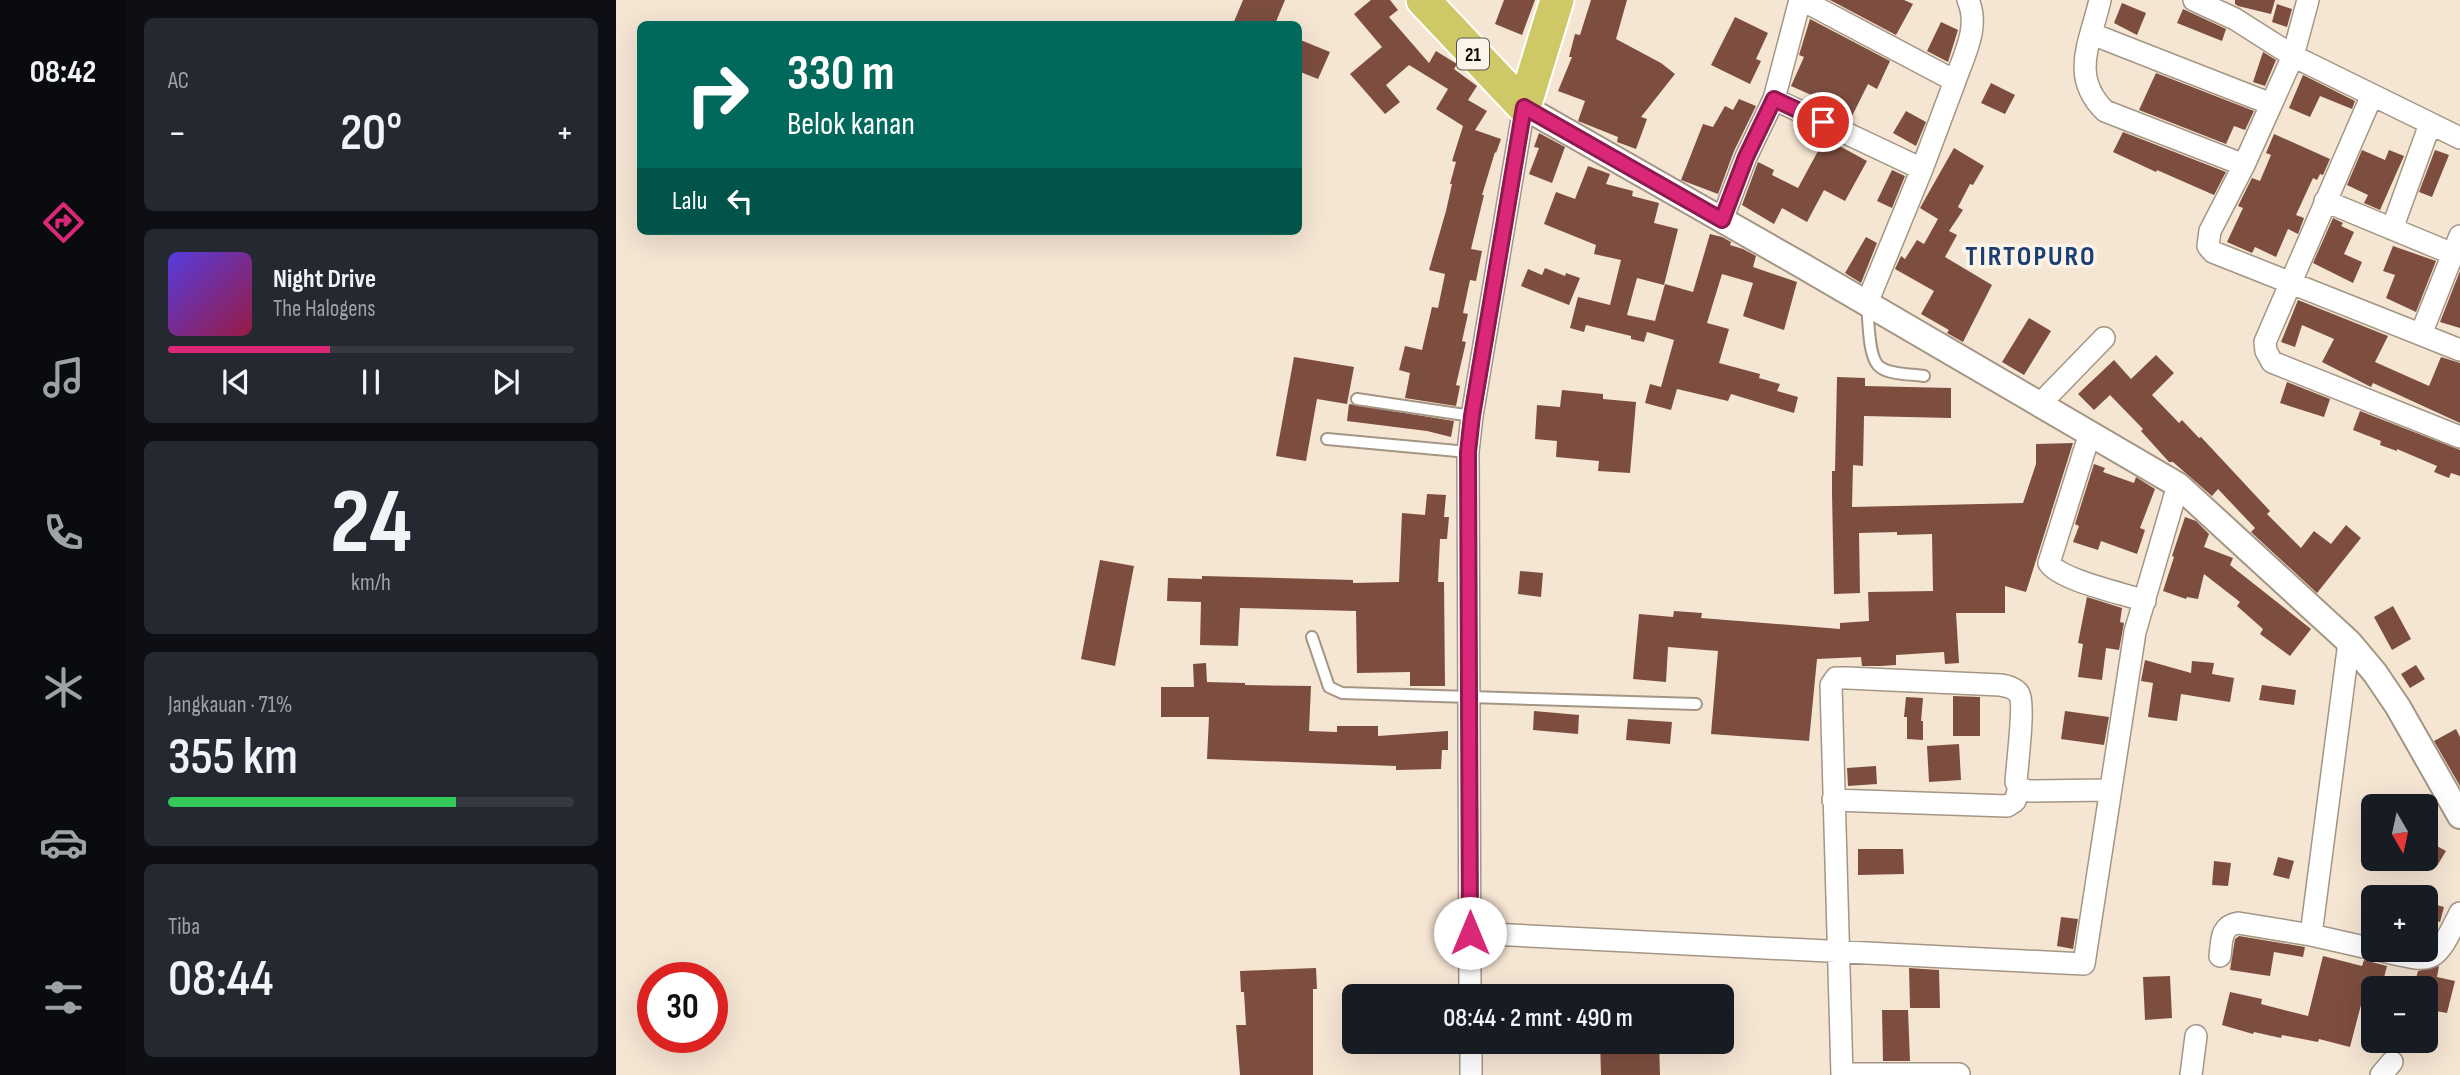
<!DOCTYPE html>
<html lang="id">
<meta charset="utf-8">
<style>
:root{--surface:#171b24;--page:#242831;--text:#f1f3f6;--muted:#9ea1a6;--line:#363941;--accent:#db2777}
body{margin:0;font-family:"Sofia Sans Condensed",sans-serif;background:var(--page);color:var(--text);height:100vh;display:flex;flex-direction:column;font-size:26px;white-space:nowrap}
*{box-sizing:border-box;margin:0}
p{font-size:23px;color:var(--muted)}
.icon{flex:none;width:38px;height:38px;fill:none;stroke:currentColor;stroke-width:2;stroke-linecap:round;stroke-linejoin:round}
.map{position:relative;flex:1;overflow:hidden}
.side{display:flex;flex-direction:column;gap:18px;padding:18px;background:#0d0f14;width:490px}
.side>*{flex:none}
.guide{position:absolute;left:21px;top:21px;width:665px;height:214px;border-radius:10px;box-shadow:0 7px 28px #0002;background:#00695c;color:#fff;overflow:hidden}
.needle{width:46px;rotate:171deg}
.tools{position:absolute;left:1745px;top:794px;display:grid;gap:14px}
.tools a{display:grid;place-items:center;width:77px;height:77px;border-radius:10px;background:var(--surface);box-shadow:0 7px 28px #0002;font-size:35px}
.speed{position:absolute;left:21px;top:962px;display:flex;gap:14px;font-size:35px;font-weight:700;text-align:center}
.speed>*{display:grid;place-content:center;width:91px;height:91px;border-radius:50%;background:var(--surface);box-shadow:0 7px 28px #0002;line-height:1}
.speed .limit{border:10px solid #d22;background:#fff;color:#111}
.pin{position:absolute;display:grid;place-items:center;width:60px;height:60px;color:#fff;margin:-30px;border:4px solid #fff;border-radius:50%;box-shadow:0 2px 7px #0007}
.me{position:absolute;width:77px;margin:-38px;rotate:0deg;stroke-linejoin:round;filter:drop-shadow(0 0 5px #0008)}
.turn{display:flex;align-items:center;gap:24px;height:147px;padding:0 35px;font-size:32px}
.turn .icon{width:91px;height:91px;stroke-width:2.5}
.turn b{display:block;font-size:49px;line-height:60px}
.then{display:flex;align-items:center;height:66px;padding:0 35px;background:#0003;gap:14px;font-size:26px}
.big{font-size:52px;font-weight:600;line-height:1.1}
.side .widget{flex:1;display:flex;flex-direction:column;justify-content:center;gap:10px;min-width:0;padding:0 24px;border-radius:10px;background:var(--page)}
.side .dial{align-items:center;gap:0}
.dial b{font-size:91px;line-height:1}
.song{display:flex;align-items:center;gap:21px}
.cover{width:84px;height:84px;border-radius:10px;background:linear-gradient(135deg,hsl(250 70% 55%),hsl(340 70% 35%))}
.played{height:7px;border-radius:4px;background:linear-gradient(90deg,var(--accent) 40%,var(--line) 40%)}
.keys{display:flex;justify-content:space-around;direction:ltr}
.heat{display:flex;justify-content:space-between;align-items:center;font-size:38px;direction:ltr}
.charge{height:10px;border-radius:5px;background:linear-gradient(90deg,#34c759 71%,var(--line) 0)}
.trip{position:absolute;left:726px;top:984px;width:392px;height:70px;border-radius:10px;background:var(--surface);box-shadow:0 7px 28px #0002;font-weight:600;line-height:70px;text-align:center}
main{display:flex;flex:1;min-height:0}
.dock{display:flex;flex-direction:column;width:126px;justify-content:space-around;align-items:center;background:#090b0e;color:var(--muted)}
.dock .icon{width:49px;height:49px}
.dock .current{color:var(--accent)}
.dock b{font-size:32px;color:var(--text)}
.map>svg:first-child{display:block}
.building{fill:#7d4e40}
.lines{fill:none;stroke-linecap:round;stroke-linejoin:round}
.service-casing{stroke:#a49685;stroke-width:14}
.minor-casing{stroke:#a49685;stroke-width:24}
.tertiary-casing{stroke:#a49685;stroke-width:28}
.trunk-casing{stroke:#fff;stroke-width:37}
.service{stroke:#fff;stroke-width:10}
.minor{stroke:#fff;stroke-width:21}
.tertiary{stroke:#fff;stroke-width:24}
.trunk{stroke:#cec867;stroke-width:33}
.route-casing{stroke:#8e194d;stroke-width:18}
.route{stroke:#db2777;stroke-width:12}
.labels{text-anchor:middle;stroke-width:7;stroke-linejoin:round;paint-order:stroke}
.shield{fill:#fdf4e9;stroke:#58524b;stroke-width:2}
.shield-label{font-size:19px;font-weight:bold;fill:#120d07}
.district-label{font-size:28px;font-weight:bold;letter-spacing:2px;fill:#1b3e73;stroke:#fdf4e9}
</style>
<main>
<nav class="dock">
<b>08:42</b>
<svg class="icon current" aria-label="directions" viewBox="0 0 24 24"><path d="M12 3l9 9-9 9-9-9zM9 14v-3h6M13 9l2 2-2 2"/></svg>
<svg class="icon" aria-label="music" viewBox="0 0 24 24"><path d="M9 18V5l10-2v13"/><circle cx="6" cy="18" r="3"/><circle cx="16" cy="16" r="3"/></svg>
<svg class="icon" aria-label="phone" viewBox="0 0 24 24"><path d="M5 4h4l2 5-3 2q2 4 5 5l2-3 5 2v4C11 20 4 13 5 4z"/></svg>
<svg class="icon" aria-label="climate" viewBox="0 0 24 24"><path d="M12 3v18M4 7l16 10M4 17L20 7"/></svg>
<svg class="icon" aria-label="car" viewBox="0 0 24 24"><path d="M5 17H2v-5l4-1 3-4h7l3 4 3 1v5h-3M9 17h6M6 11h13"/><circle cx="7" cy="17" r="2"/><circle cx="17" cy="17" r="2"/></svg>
<svg class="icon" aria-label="filters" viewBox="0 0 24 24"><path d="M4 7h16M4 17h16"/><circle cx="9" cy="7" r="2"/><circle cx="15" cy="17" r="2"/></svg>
</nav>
<section class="side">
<div class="widget"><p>AC</p>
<div class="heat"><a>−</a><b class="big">20°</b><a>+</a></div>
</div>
<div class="widget">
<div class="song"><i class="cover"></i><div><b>Night Drive</b><p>The Halogens</p></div></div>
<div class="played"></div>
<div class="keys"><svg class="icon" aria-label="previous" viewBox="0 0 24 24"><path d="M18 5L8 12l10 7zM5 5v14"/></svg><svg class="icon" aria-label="pause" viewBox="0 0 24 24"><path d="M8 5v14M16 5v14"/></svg><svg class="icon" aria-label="next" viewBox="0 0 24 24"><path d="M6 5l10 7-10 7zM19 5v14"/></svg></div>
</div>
<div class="widget dial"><b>24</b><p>km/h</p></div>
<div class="widget"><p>Jangkauan · 71%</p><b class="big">355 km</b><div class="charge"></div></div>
<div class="widget"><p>Tiba</p><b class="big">08:44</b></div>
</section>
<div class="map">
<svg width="1844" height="1075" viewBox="0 0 1844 1075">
<rect width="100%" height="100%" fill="#f5e5d3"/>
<!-- building -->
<path class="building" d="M627 0H669L659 24H617Z
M755 0H774L782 10 773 17 813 63 820 51 841 64 838 69 861 86 852 100 871 111 859 130 885 139 880 153 879 152 866 195H868L855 249 866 251 860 281 854 280 847 313 852 314 846 341 850 342 840 385 844 386 840 406 789 398 794 373 783 370 789 346 806 350 816 307 822 308 829 274 813 270 830 211 836 184H834L840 162 836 161 847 126 820 109 832 89 793 65 770 85 784 102 769 114 734 74 766 47 738 14Z
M888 0H919L906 35 879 24Z
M975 0H1011L1000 39 1045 63 1059 74 1025 117 1031 119 1020 149 1001 142 1002 137 962 121 969 101 942 91 956 57H953L959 34 964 35Z
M1214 0H1288L1297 4 1280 35Z
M1619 0H1659L1655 14 1622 6 1619 4Z
M1506 3 1530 13 1521 35 1498 23Z
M1661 4 1676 9 1671 27 1656 22Z
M1567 9 1610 29 1606 41 1561 23Z
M1119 17 1152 33 1140 59 1145 61 1134 84 1095 65Z
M1194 19 1274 61 1261 89 1252 84 1236 116 1220 108V106L1175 86 1188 57 1183 55Z
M1325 22 1342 30 1332 62 1311 51Z
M682 39 714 52 702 79 682 71Z
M1647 52 1660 60 1649 86 1637 82Z
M1540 73 1638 111 1629 130 1618 126 1610 144 1523 110Z
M1687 75 1739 101 1736 109 1704 96 1694 117 1673 108Z
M1375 83 1399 95 1389 114 1365 103Z
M1123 99 1140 106 1118 151 1102 194 1065 180 1087 124 1097 127 1109 106 1117 110Z
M1290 111 1310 122 1300 146 1277 133Z
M1507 132 1610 172 1598 195 1541 170 1540 172 1497 152Z
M923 133 949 147 936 183 913 174 923 148 918 147Z
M1658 134 1714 159 1707 175 1704 174 1701 180 1697 178 1680 215 1688 218 1682 234 1672 229 1660 257 1639 247 1636 253 1611 242 1627 208 1622 206 1636 178 1644 181 1655 155 1650 153Z
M1209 138 1251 161 1229 201 1208 190 1191 222 1166 208 1158 224 1126 205 1142 162 1158 170 1156 175 1182 188Z
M1338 148 1368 166 1357 185 1354 184 1342 207 1347 210 1333 231 1341 235 1329 257 1376 285 1347 342 1331 333 1333 330 1305 314 1318 291 1279 269 1285 256 1289 259 1301 240 1308 244 1322 219 1304 208Z
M1746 150 1769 160 1773 150 1788 156 1764 210 1748 203 1752 195 1731 185Z
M1819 150 1833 155 1816 197 1803 192Z
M972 166 994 174 990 184 1017 191 1016 196 1043 203 1038 223 1062 229 1048 285 1021 278 1011 315 1039 321 1049 284 1077 292 1094 234 1106 237 1115 242 1114 245 1127 249 1140 256 1137 267 1181 282 1168 330 1127 316 1137 283 1106 274 1091 323 1113 329 1103 363 1144 374 1143 378 1164 384 1161 391 1182 397 1178 413 1115 394 1112 401 1061 389 1055 410 1029 403 1034 384 1045 387 1058 340 1031 332 1028 342 1015 339V336L970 325 968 332 954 328 962 297 994 305 1005 260 978 254 980 245 928 224 940 192 959 199Z
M1276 170 1289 176 1276 208 1261 201Z
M1717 218 1727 223 1725 226 1738 232 1728 254 1746 262 1737 283 1697 263Z
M1250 237 1261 243 1245 283 1229 273Z
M1777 246 1820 261 1800 312 1770 298 1779 275 1767 271Z
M929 268 949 276 950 273 964 278 953 305 905 286 912 269 926 275Z
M1844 271V328L1824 322Z
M1682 300 1772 336 1759 362 1813 386 1825 357 1844 363V423L1757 383 1755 387 1706 362 1718 339 1686 325 1679 347 1665 342Z
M1413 318 1435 331 1408 375 1386 362Z
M1540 355 1558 373 1536 395 1563 423 1566 420 1583 438 1585 437 1654 511 1651 514 1685 548 1698 531 1715 544 1730 525 1745 538 1701 593 1635 532 1639 528 1602 489 1596 496 1557 462H1553L1525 431 1527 429 1494 395 1478 410 1462 394 1498 360 1515 379Z
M678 357 738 367 731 404 701 399 690 461 660 456Z
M1221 377 1249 378V386L1335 388V418L1248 416 1247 466 1237 465 1236 507 1407 503 1420 464V444L1457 443 1410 592 1389 586V613H1340L1343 663 1329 664 1328 652 1280 655V665L1265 666H1246L1245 657 1201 659 1193 741 1095 734 1102 651 1052 647 1050 682 1017 679 1023 614 1057 617 1058 611 1086 613 1085 618 1224 629V623L1253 621 1252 592 1317 591 1316 534 1281 535V532L1243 533 1244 593 1218 594 1216 493V471H1219Z
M1671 382 1714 399 1708 417 1664 403Z
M946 390 987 394V399L1020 402 1014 473 982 471 983 461 940 457 941 441 919 439 921 405 944 407Z
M733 404 838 421 835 437 811 431 731 421Z
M1744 411 1844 450V476L1835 473 1833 478 1818 472 1821 466 1781 449V451L1764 445 1765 441 1737 430Z
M1478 464 1489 468 1487 472 1518 483 1520 477 1539 489 1524 528 1529 530 1521 554 1485 541 1482 550 1457 542 1463 526 1459 524Z
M811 494 830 495 828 517H833L831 539H824L822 582H828L829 686H794V672L741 673 740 611 624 608 622 646 584 645 585 602 551 601 552 578 586 579V576L737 580V583L783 582 786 513 809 515Z
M1569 517 1580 521 1593 534 1588 547 1617 558 1614 565 1695 629 1674 656 1644 634 1647 629 1621 606 1624 602 1588 574 1582 599 1571 597 1570 599 1547 591 1558 557 1556 556Z
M484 560 518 566 499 666 465 659Z
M904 571 927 573 925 597 902 594Z
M1471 597 1506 608 1504 622 1508 623 1503 650 1490 648 1486 680 1462 677 1467 644 1462 643Z
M1777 606 1795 639 1776 650 1758 617Z
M1529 660 1575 673 1576 661 1598 663 1596 674 1618 678 1614 702 1565 694 1561 721 1532 717 1537 683 1525 681Z
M590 663 591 682 629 683V685L695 686 693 731 721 732V726H762V736L832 731V750H826L825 769 780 770V766L591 759 593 717H545V687H578L577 664Z
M1800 665 1809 679 1794 688 1785 674Z
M1646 685 1680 690 1678 705 1643 700Z
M1337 696 1364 697V736H1337Z
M1290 697 1307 698 1305 721H1307V740L1291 739V717H1288Z
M918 711 963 715 962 734 917 730Z
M1449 711 1493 717 1488 745 1445 739Z
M1012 719 1056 722 1054 744 1010 740Z
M1840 729 1844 737V786L1818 741Z
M1343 744 1345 780 1313 782 1311 746Z
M1260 766 1261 784 1232 786 1231 768Z
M1810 840 1830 851 1821 866 1810 860Z
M1242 849H1287L1288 874 1242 875Z
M1662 857 1678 861 1673 879 1657 875Z
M1598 861 1615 863 1612 886 1596 885Z
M1810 902 1828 907 1824 922 1810 918Z
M1445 917 1462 919 1457 949 1441 946Z
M1623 936 1689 947 1687 957 1658 952 1654 976 1614 970 1619 939Z
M1707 956 1746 966 1748 960 1771 966 1765 989H1757V1003L1746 1001 1734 1047 1703 1039 1702 1042 1666 1035 1665 1038 1638 1032 1637 1034 1606 1025 1614 992 1646 999 1645 1004 1692 1016Z
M1823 966 1821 977 1839 981 1831 1013 1814 1010 1815 1006 1810 1004V989H1797L1802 971Z
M700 968 701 989H697V1075H624L620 1025H630L628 992H625L624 971Z
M1293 968 1323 970 1324 1008H1294Z
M1554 976 1556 1018 1529 1020 1527 977Z
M1266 1010H1292L1294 1061H1267Z
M984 1041H1043L1044 1075H985Z"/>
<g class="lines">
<defs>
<path id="service" d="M1251 307C1253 321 1252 359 1264 367 1274 375 1296 374 1308 376
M741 399 856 416
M711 439 852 452
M696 637 713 687 726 693 1080 704"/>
<path id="minor" d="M1186 0 1339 81 1306 169
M1484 0C1475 41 1453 76 1489 111L1628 165
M1578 0 1619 19 1677 56 1844 138
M1692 0 1677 56 1628 165 1594 231 1592 246 1597 252 1844 350
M1476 34 1655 104
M1339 81C1348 55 1364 27 1352 0
M1756 95 1649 342 1650 351 1656 362 1844 437
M1158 99 1306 169 1251 303
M1709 201 1837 254
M1106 220 1130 157 1158 99 1184 0
M1776 229 1814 124
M1805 334 1844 236
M1424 404 1488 338
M1474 433 1433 563C1446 581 1506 593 1529 601
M1403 788 1413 791 1493 790
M1217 800 1391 806 1399 801 1403 788 1400 782C1401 767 1409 703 1403 694 1399 688 1391 686 1384 685L1231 678H1220L1215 685 1226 1075
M854 933 1468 964 1519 632 1562 485
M1695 935 1733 642
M1762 950C1819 963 1817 967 1844 913
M1604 956C1606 941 1604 926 1622 923L1695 935 1757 949
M854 996 852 452 856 416 908 107
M855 1041V1075
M1226 1074H1343
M1575 1075 1580 1036
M1765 1075 1776 1062"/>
<path id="tertiary" d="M908 107 1187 266 1562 485 1733 642 1759 673 1782 707 1844 816"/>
<path id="trunk" d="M807 0 908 107 941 0"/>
</defs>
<!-- service casing -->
<use href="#service" class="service-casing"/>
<!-- minor casing -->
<use href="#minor" class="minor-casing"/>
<!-- tertiary casing -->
<use href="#tertiary" class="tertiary-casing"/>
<!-- trunk casing -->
<use href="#trunk" class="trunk-casing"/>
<!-- service -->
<use href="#service" class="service"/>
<!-- minor -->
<use href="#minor" class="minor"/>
<!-- tertiary -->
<use href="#tertiary" class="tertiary"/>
<!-- trunk -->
<use href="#trunk" class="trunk"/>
</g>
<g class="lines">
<defs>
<path id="route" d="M854 933 852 452 856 416 908 107 1106 220 1130 157 1158 99 1207 122"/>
</defs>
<!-- route casing -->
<use href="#route" class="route-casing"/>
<!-- route -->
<use href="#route" class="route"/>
</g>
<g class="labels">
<!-- shield labels -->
<rect class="shield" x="841" y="38.5" width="32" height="31" rx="5"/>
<g class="shield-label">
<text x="857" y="61">21</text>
</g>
<!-- district labels -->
<g class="district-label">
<text x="1415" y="265">TIRTOPURO</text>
</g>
</g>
</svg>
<div class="tools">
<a><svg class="needle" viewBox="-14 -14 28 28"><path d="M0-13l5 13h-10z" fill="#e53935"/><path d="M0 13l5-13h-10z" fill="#9ea1a6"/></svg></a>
<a>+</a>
<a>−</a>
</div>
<div class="speed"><div class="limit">30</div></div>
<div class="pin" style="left:1207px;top:122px;background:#d93025"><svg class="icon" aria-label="arrive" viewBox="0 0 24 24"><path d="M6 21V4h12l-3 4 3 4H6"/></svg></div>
<svg class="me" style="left:854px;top:933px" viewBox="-20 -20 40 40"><circle r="19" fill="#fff"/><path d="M0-13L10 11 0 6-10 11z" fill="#db2777"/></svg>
<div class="trip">08:44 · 2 mnt · 490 m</div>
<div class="guide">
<div class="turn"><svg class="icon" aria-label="right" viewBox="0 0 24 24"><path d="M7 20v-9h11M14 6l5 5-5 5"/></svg><div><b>330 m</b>Belok kanan</div></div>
<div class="then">Lalu<svg class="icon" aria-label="left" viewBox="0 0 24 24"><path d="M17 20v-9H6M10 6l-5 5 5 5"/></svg></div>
</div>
</div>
</main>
